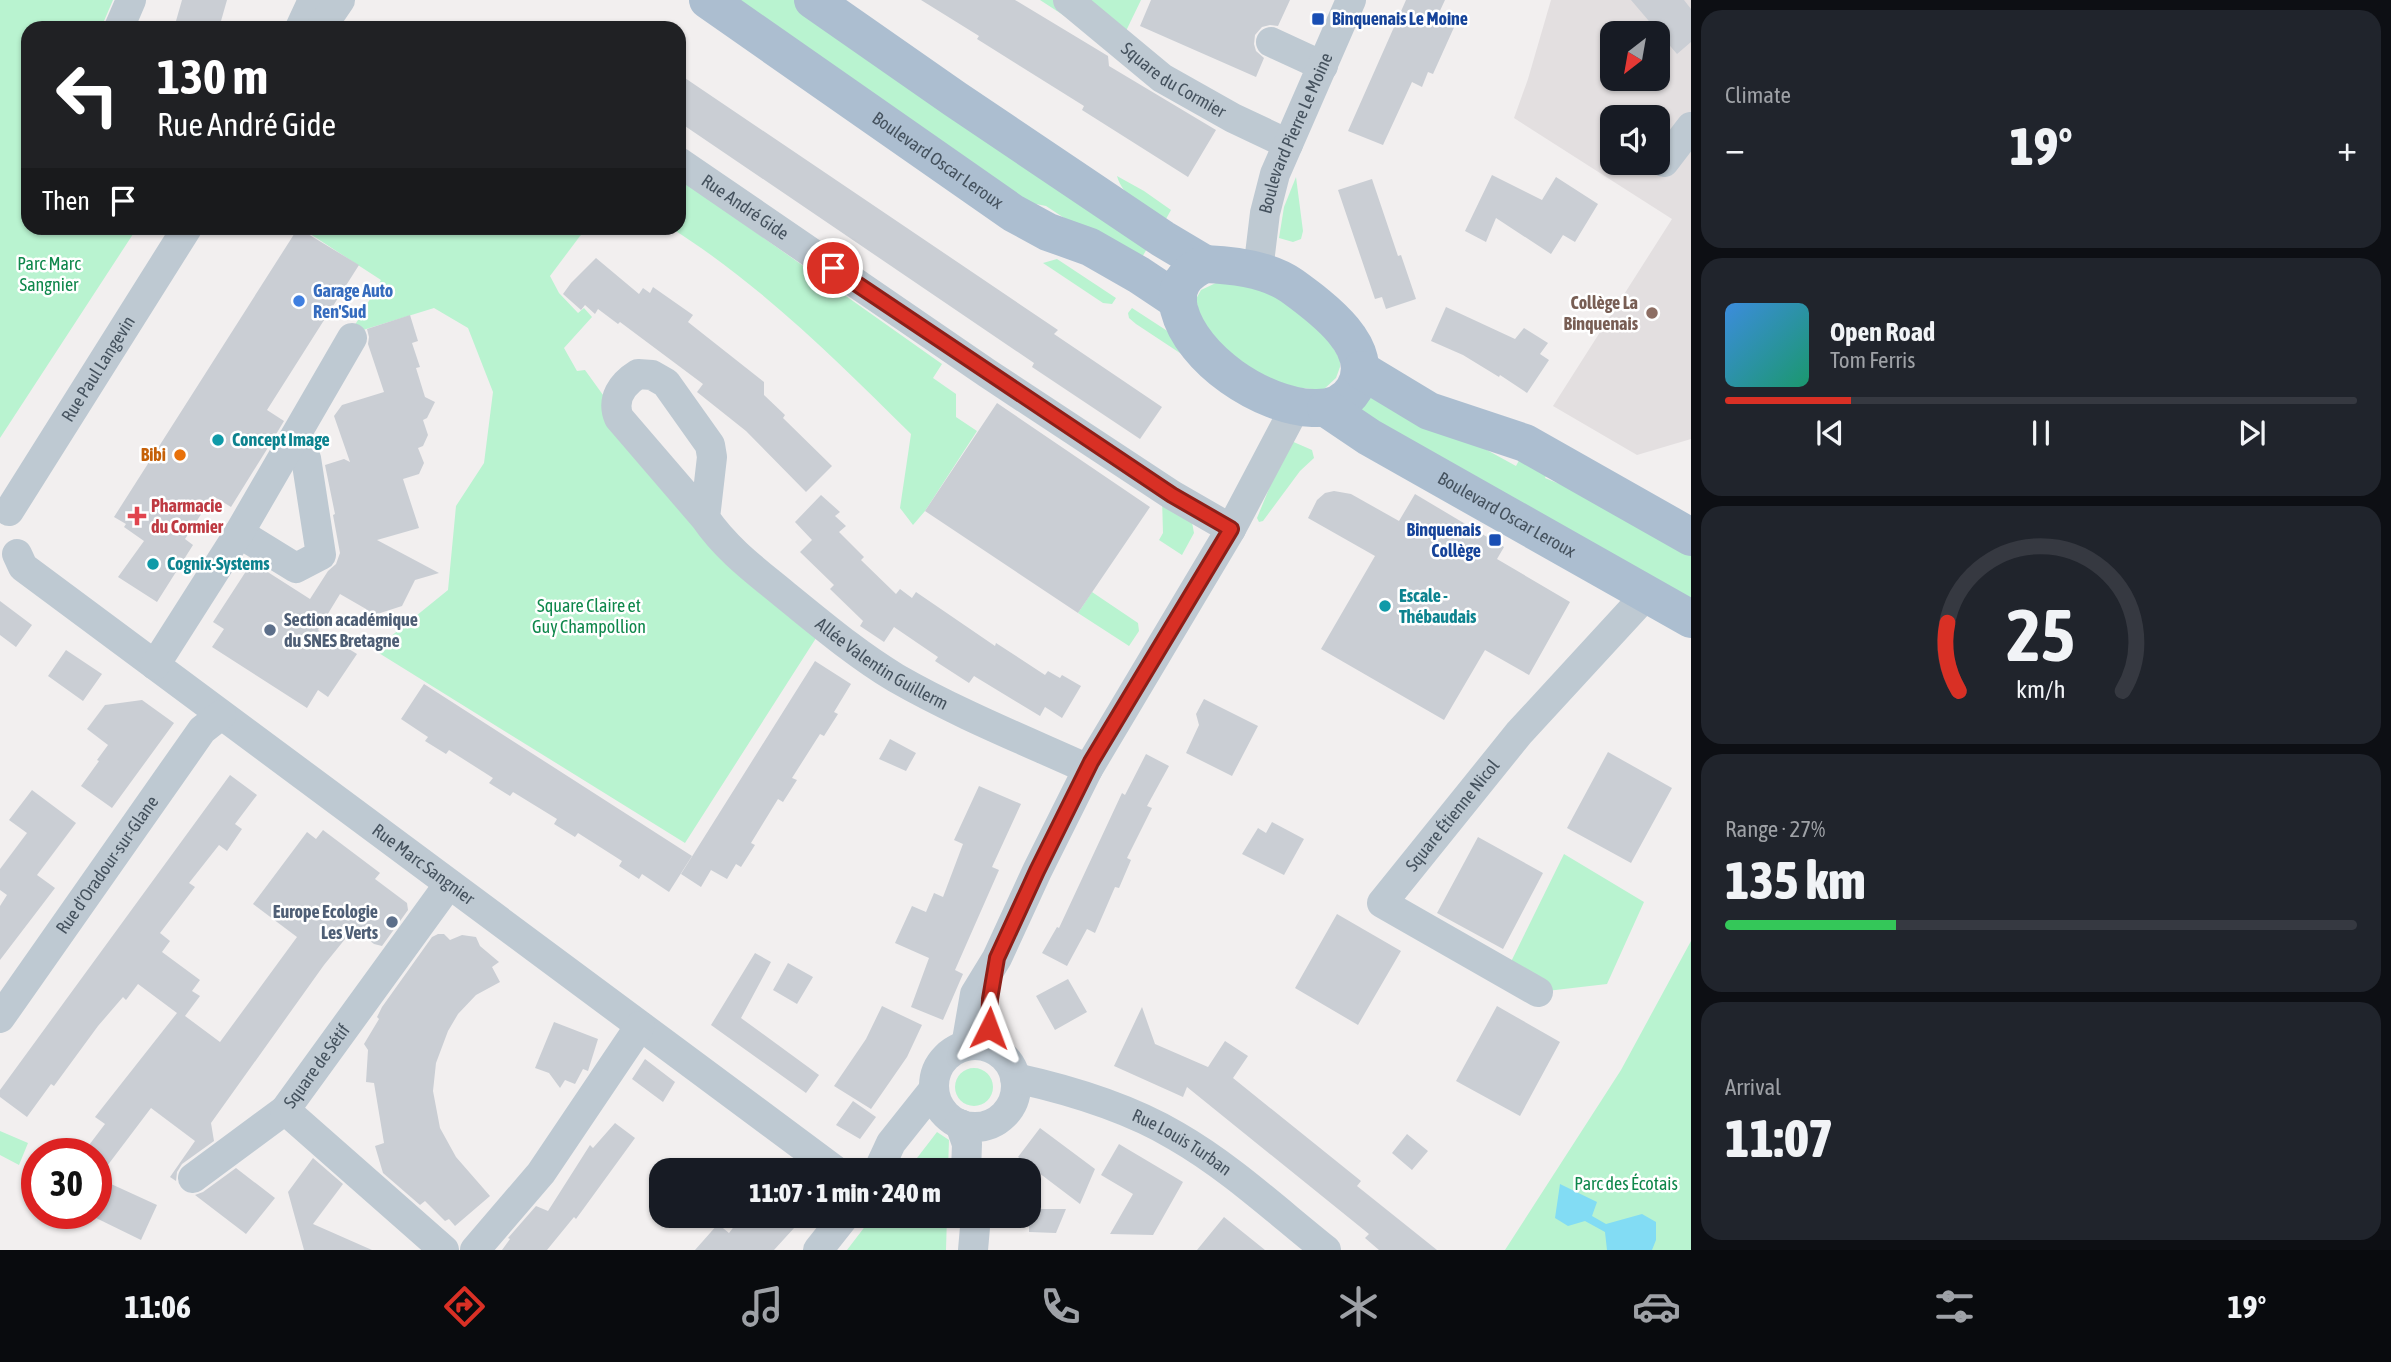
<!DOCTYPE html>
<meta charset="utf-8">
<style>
:root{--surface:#171b24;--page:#20242c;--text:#f1f3f6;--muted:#9ea1a6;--line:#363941;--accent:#d93025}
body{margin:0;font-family:"Asap Condensed",sans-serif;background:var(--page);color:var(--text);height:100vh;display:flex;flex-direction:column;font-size:26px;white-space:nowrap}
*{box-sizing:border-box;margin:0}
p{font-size:23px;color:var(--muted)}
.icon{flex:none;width:38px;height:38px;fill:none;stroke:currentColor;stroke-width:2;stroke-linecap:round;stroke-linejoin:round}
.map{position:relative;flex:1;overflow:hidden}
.side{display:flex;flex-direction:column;gap:10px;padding:10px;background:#0d0f14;width:700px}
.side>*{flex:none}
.top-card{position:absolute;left:21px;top:21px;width:665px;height:214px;border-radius:21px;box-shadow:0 2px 5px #0004;background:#202124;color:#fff;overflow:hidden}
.needle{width:46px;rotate:211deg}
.tools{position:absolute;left:1600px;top:21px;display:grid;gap:14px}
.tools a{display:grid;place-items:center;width:70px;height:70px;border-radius:14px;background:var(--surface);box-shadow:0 2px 5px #0004;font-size:35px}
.speed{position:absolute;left:21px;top:1138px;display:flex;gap:14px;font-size:35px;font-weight:700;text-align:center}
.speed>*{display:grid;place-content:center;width:91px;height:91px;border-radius:50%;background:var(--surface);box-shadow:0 2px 5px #0004;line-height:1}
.speed .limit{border:10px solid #d22;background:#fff;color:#111}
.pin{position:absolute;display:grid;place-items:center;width:60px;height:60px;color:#fff;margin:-30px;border:4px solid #fff;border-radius:50%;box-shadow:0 2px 7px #0007}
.me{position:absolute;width:77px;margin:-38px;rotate:3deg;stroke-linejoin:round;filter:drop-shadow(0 0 5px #0008)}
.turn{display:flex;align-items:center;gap:24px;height:147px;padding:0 21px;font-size:32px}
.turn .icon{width:91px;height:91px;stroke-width:2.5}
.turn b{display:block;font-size:49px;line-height:60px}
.then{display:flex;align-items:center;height:66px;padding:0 21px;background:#0003;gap:14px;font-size:26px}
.big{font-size:52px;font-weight:800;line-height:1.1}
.side .tile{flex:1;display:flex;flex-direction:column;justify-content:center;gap:10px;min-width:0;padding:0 24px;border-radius:21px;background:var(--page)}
.side .dial{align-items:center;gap:0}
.dial svg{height:182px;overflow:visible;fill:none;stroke:var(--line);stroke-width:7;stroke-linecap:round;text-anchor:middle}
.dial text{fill:var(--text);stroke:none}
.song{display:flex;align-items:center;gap:21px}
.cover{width:84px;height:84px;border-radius:10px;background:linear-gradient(135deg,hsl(210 70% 55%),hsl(160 70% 35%))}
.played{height:7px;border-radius:4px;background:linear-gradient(90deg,var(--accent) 20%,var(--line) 20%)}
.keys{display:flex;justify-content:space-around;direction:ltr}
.heat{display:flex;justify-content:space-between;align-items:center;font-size:38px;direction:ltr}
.charge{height:10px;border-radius:5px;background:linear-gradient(90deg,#34c759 27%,var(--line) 0)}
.trip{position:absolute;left:649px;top:1158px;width:392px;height:70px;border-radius:21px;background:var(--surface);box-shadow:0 2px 5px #0004;font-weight:800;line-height:70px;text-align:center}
.tab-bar{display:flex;height:112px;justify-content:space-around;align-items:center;background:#090b0e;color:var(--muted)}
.tab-bar .icon{width:49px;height:49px}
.tab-bar .active{color:var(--accent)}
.tab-bar b{font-size:32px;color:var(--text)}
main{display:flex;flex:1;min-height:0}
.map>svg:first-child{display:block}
.education{fill:#e3dfe0;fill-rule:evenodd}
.green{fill:#b9f3d0}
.water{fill:#82dcf4}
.building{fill:#caced4}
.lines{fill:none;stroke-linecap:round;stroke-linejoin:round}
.minor{stroke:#bec9d2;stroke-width:30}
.major{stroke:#acbed0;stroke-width:38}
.route-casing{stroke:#8d1f18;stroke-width:18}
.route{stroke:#d93025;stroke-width:12}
.transit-dot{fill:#1a4fb4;stroke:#fff;stroke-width:2.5}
.shop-dot{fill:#3f7fe0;stroke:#fff;stroke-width:2.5}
.education-dot{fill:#8d6e63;stroke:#fff;stroke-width:2.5}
.culture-dot{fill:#0f9aa8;stroke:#fff;stroke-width:2.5}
.food-dot{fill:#e8710a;stroke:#fff;stroke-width:2.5}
.health-dot{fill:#e0444e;stroke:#fff;stroke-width:2.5}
.service-dot{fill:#5c6f8a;stroke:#fff;stroke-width:2.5}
.labels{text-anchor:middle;stroke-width:5;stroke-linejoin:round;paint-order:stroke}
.transit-label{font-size:18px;font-weight:bold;fill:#164399;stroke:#fff;text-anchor:start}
.street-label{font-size:18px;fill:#45525e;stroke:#fff}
.park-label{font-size:18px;fill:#0e874b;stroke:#fff}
.shop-label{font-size:18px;font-weight:bold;fill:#366cbe;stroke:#fff;text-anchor:start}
.education-label{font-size:18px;font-weight:bold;fill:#785e54;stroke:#fff;text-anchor:end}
.culture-label{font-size:18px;font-weight:bold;fill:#0d838f;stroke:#fff;text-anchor:start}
.food-label{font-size:18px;font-weight:bold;fill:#c56008;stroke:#fff;text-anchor:end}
.health-label{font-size:18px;font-weight:bold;fill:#be3a42;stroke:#fff;text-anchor:start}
.service-label{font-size:18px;font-weight:bold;fill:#4e5e75;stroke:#fff;text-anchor:start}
</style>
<main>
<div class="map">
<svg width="1691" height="1250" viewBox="0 0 1691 1250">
<rect width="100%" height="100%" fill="#f2efef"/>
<!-- education -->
<path class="education" d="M1551 0H1691V439L1637 455 1553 406 1672 219 1514 118 1528 79ZM1612 33H1657V79H1612ZM1612 117H1657V163H1612Z"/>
<!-- green -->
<path class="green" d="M0 0H113L101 28H28V228H137L0 438Z
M721 0H796L1152 240 1137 266 1046 206 1021 201Z
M1040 0H1141L1126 31 1100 39Z
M1117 176 1144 191 1171 210 1162 226C1148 212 1122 196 1117 176Z
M1296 177 1303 231 1301 239 1293 242 1279 238 1284 207Z
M679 178 942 364 933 378 956 394V417L977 431 925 511 913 525 900 508 911 434C836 360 760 284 671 228H679Z
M301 228H590L580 236 550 276 559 293 578 313 584 308 592 317 564 348 577 371 585 370 696 524 818 635 685 843 374 650 448 590 456 506 484 463 493 392 468 328 434 308 363 330 355 325 381 280Z
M1057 259 1116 298 1112 304 1103 303 1043 263Z
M1218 282 1259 285 1324 331 1340 360V367L1336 378 1323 390 1269 385 1203 330 1196 299 1201 290Z
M1132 308 1172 334 1189 359 1136 324 1129 318 1128 313Z
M1372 387 1516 466 1524 451 1550 466 1545 478 1604 502 1691 552V610L1358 409Z
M1289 440 1312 450 1314 458 1300 471 1263 521 1259 522 1257 518Z
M1162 498 1191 517 1194 533 1182 555 1159 540 1163 533Z
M1092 592 1138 623 1139 631 1129 646 1078 613Z
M1564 854 1644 902 1607 984 1538 992 1505 974Z
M1691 941V1250H1505L1621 1070Z
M955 1087a19 19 0 1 1 38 0a19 19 0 1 1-38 0Z
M0 1131 28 1143 19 1165 0 1155Z
M937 1132 949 1140 948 1171H907Z
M873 1216H947L946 1250H847Z"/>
<!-- water -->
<path class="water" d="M1560 1184 1597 1202 1592 1216 1606 1224 1642 1214 1656 1222V1240L1652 1250H1607L1605 1232 1585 1221 1568 1226 1555 1218Z"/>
<!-- building -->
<path class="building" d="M182 0H227L219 28H174Z
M921 0H1015L1108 56 1109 66 1216 130 1188 177 1082 110 1084 106 977 39 979 36Z
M1151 0H1290L1278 26 1270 25 1262 27 1255 35 1254 44 1256 51 1264 58 1256 77 1140 26Z
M1406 0H1445L1438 15 1456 23 1433 74 1428 72 1422 87 1412 82 1383 145 1348 131Z
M1631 0H1684L1691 9V42L1677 54Z
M679 74 1058 330 1054 334 1162 407 1140 439 1032 367 1034 363 679 122Z
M1492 175 1542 200 1556 177 1598 204 1575 242 1563 235 1551 254 1496 218 1486 242 1465 231Z
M1372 179 1398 256 1401 255 1416 299 1386 309 1382 297 1375 299 1338 190Z
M298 228 359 265 267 410 284 421 269 446 231 507 213 496 185 539 193 545 157 602 118 577 144 541 124 527 126 524 114 517Z
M596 258 639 294 643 288 650 293 653 287 693 315 688 322 764 382V395L785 415 783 418 832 466 806 492 746 431 697 392 703 384 620 322 618 324 598 309 595 314 585 305 581 310 563 294 571 283Z
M1446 307 1515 339 1524 328 1548 343 1540 354 1549 360 1527 393 1500 375 1499 377 1463 355 1431 341Z
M410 315 418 341 412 343 420 367 416 368 425 397 435 402 427 418 423 420 428 435 423 446 418 448 424 463 419 474 403 479 419 528 377 540 439 573 415 580 402 606 368 617 366 609 340 594 318 630 357 654 328 697 318 690 307 708 212 647 224 629 213 622 252 562 310 599 328 571 336 564 340 553 333 515 335 514 325 465 344 459 350 462 334 416 342 405 384 392 368 344 369 337 367 329Z
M997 403 1150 507 1078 613 925 511Z
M1334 491 1351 494 1399 521 1415 494 1504 547 1497 559 1570 602 1529 675 1485 650 1444 720 1321 649 1375 556 1308 518 1317 500 1325 493Z
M821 495 840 512 835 516 846 526 839 532 864 557 861 560 896 594 900 589 912 598 916 592 995 646 996 643 1045 675 1048 671 1060 678 1062 675 1081 686 1062 718 1045 707 1040 716 974 676 969 683 935 661 938 657 894 627 884 642 860 626 863 621 830 589 834 585 800 552 812 540 795 522Z
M0 601 32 625 16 647 0 635Z
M66 650 102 674 83 701 48 676Z
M815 661 851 684 834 712 838 714 824 736 820 734 792 778 797 780 783 802 778 799 751 843 755 845 741 867 736 864 727 879 711 870 701 887 681 874Z
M424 684 692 856 669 892 642 874 639 879 619 866 622 861 578 833 575 837 554 824 557 819 513 792 510 796 489 783 493 778 449 750 446 754 425 741 428 737 401 719Z
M1204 699 1258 726 1232 776 1186 753 1199 725 1196 714Z
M142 700 174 723 112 808 81 786 99 761 97 760 108 745 87 729 105 705Z
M890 739 916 753 906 771 879 759Z
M1608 752 1672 788 1631 863 1567 828Z
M1146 754 1169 766 1147 806 1152 808 1127 858 1131 860 1119 888 1115 887 1095 933 1087 929 1067 966 1042 953 1057 927 1059 928 1122 793 1125 795Z
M230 775 257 795 235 824 242 829 227 851 219 845 189 883 195 887 160 933 170 941 162 952 200 980 192 991 200 996 185 1016 220 1042 297 937 253 904 307 832 316 839 323 830 380 873 375 879 407 903 408 910 382 946 374 944 354 928 324 965 211 1123 214 1141 182 1164 177 1172 176 1181 170 1177 195 1141 151 1108 98 1178 157 1205 141 1240 96 1218V1153H83L105 1124 95 1117 177 1013 138 984 126 1000 123 997 98 1026 54 1086 51 1084 27 1117 0 1097V1090Z
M979 786 1021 804 992 867 999 870 955 970 963 974 943 1020 911 1007 929 958 895 943 912 906 926 912 934 893 943 897 963 844 954 840Z
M32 790 76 823 37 875 55 888 0 960V906L7 895 0 890V869L27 833 9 820Z
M1272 822 1304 839 1284 875 1242 854 1258 828 1266 833Z
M1478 837 1543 873 1503 949 1437 913Z
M1337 914 1401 951 1358 1025 1295 988Z
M438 934H444L450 940 462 935 476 937 480 946 499 962 492 967 500 982 476 995 458 1014 448 1031 436 1063 433 1091 440 1128 456 1157 490 1196 455 1226 449 1219 445 1221 425 1201 420 1205 383 1173 375 1146 384 1143 374 1083 366 1082 368 1050 364 1044 379 1019 377 1017 382 1007 432 937Z
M755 953 771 962 741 1018 819 1075 806 1093 711 1025Z
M788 963 813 977 797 1004 773 990Z
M1068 979 1087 1012 1055 1030 1036 996Z
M882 1006 922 1025 907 1057 871 1109 834 1086 866 1039Z
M1497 1006 1560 1042 1520 1116 1456 1081Z
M1142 1007 1155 1044 1208 1067 1225 1041 1248 1056 1233 1078 1361 1181 1357 1186 1437 1250H1379L1365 1238 1369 1234 1187 1087 1183 1097 1114 1066Z
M554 1022 598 1039 588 1071 583 1069 575 1084 565 1080 560 1088 549 1073 535 1068Z
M645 1059 675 1082 663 1102 632 1079Z
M853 1101 876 1117 860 1139 836 1125Z
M615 1123 635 1138 576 1219 574 1217 547 1250H502L510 1239 508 1238 536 1206 548 1211 590 1145 593 1148Z
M1040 1128 1095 1169 1080 1204 1018 1157Z
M1407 1134 1428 1151 1412 1170 1392 1153Z
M1119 1144 1183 1182 1153 1235 1110 1234 1133 1194 1101 1175Z
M313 1158 343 1184 313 1224 372 1250H304L288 1192Z
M236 1168 275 1198 246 1234 195 1195 203 1192Z
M1029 1209H1066L1056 1233 1029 1232Z
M742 1216H805L774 1250H695L718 1224 729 1233Z
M1224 1217 1265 1250H1197Z"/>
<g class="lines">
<!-- minor -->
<g class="minor">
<path id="s1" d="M1068 0 1162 78 1233 118 1288 144"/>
<path d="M119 28 131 0"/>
<path d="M300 28 313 0"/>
<path d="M321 28 340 0"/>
<path d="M1271 42 1323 66"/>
<path id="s2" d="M679 162 987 373 1172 495 1231 529"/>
<path d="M1664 162 1691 127"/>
<path id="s3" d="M1258 271 1265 213 1275 174 1351 0"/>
<path id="s4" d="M9 511 187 228"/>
<path id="s5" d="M705 518 619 418C611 399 622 384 638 374L652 375 666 383 710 445 712 457 705 518C727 550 756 571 785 595 821 624 856 654 896 678 957 713 1024 740 1088 769"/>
<path d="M239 533 296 568 321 555 306 458 292 444"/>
<path id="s6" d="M17 554 23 567 836 1171"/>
<path d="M155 665 239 533 352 338"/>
<path id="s7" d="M1538 992 1382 903 1519 733 1647 594"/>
<path id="s8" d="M0 1018 202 730 221 715"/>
<circle cx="975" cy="1086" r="41"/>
<path d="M966 1046 975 994 997 958 1037 871 1088 769 1231 529 1296 406"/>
<path id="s9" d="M1015 1078C1070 1090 1127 1107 1176 1136 1230 1167 1277 1211 1326 1250"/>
<path d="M960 1124 967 1144 966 1171"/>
<path d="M878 1171 891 1143 934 1089"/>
<path d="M193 1178 285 1110"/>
<path id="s10" d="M444 1250 285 1110 449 884"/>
<path d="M475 1250 541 1173 640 1026"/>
<path d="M818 1250 845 1216"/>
<path d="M973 1250 976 1216"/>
</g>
<!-- major -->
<g class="major">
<path id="s11" d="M708 0 1013 213 1048 232 1090 247 1139 275 1178 301"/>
<path d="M813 0 955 99 1163 239 1205 264"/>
<path d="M1205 264C1234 265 1268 269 1292 286 1321 307 1379 349 1354 389 1345 404 1330 409 1313 408 1262 406 1192 360 1179 309 1174 286 1185 273 1205 264Z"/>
<path d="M1361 370 1429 411 1525 443 1691 537"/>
<path id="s12" d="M1326 408 1369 437 1691 619"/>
</g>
</g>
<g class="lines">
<defs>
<path id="route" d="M833 268 1172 495 1231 529 1091 762 1037 871 997 958 990 999 989 1028"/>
</defs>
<!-- route casing -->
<use href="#route" class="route-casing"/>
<!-- route -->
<use href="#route" class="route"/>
</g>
<!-- markers -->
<g class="transit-dot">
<rect x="1311" y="12" width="14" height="14" rx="3.5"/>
<rect x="1488" y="533" width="14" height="14" rx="3.5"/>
</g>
<circle class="shop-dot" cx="299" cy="301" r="7"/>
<circle class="education-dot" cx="1652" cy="313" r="7"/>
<g class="culture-dot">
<circle cx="218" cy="440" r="7"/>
<circle cx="153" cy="564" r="7"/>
<circle cx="1385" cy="606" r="7"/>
</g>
<circle class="food-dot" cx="180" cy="455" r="7"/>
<path class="health-dot" d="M133.5 505.5h7v7h7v7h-7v7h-7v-7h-7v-7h7z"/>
<g class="service-dot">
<circle cx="270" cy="630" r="7"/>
<circle cx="392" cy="922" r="7"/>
</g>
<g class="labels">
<!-- transit labels -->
<g class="transit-label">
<text x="1332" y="25">Binquenais Le Moine</text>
<text x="1481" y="536" text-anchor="end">Binquenais<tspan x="1481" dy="21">Collège</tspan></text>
</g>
<!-- street labels -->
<g class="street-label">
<text dy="6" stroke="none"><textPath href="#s1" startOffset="133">Square du Cormier</textPath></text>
<text dy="6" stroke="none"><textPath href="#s3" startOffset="144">Boulevard Pierre Le Moine</textPath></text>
<text dy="6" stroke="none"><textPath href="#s11" startOffset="280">Boulevard Oscar Leroux</textPath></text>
<text dy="6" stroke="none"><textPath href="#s2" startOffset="80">Rue André Gide</textPath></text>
<text dy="6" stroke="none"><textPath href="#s4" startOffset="168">Rue Paul Langevin</textPath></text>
<text dy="6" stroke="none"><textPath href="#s12" startOffset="210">Boulevard Oscar Leroux</textPath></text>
<text dy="6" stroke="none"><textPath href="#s5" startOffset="595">Allée Valentin Guillerm</textPath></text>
<text dy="6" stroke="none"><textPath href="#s7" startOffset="292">Square Étienne Nicol</textPath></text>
<text dy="6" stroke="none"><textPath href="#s8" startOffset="187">Rue d'Oradour-sur-Glane</textPath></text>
<text dy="6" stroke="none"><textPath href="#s6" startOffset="513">Rue Marc Sangnier</textPath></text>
<text dy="6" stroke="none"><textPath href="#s10" startOffset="266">Square de Sétif</textPath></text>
<text dy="6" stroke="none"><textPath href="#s9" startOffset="180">Rue Louis Turban</textPath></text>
</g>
<!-- park labels -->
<g class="park-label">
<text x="49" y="270">Parc Marc<tspan x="49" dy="21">Sangnier</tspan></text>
<text x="589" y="612">Square Claire et<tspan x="589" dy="21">Guy Champollion</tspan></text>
<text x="1626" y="1190">Parc des Écotais</text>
</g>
<!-- shop labels -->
<g class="shop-label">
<text x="313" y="297">Garage Auto<tspan x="313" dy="21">Ren'Sud</tspan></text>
</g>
<!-- education labels -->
<g class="education-label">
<text x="1638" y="309">Collège La<tspan x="1638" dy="21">Binquenais</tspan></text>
</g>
<!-- culture labels -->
<g class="culture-label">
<text x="232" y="446">Concept Image</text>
<text x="167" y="570">Cognix-Systems</text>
<text x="1399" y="602">Escale -<tspan x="1399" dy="21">Thébaudais</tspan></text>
</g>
<!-- food labels -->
<g class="food-label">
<text x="166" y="461">Bibi</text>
</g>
<!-- health labels -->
<g class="health-label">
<text x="151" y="512">Pharmacie<tspan x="151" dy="21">du Cormier</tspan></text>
</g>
<!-- service labels -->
<g class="service-label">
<text x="284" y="626">Section académique<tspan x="284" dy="21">du SNES Bretagne</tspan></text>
<text x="378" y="918" text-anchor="end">Europe Ecologie<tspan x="378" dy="21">Les Verts</tspan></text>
</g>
</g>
</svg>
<div class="tools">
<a><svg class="needle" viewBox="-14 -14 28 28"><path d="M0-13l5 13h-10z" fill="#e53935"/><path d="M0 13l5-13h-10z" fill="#9ea1a6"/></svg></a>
<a><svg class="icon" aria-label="sound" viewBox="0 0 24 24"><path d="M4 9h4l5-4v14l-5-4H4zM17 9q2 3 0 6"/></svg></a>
</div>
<div class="speed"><div class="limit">30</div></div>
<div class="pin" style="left:833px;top:268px;background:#d93025"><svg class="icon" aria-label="arrive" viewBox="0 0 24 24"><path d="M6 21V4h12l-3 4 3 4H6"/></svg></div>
<svg class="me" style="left:989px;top:1028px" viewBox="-20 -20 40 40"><path d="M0-17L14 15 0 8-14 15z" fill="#d93025" stroke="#fff" stroke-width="4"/></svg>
<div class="trip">11:07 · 1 min · 240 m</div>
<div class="top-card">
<div class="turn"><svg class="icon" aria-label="left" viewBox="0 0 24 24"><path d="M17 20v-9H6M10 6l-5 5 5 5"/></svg><div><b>130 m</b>Rue André Gide</div></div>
<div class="then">Then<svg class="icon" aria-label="arrive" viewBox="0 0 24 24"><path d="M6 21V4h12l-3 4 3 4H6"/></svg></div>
</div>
</div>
<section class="side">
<div class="tile"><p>Climate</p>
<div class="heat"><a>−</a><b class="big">19°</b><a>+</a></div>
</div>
<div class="tile">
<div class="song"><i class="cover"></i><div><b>Open Road</b><p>Tom Ferris</p></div></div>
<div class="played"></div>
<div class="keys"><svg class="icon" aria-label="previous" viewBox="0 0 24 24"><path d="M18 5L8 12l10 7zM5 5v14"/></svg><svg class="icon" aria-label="pause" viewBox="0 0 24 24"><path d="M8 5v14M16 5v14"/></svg><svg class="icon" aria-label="next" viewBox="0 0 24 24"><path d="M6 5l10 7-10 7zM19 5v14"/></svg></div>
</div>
<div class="tile dial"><svg viewBox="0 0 100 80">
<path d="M14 69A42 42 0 1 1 86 69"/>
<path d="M14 69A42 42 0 0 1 9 39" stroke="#d93025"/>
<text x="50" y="56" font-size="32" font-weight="700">25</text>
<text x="50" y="72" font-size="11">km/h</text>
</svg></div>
<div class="tile"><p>Range · 27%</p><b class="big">135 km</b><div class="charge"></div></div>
<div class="tile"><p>Arrival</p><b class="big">11:07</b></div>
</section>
</main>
<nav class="tab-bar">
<b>11:06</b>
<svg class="icon active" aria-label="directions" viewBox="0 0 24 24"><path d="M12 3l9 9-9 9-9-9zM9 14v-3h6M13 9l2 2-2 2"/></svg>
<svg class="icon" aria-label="music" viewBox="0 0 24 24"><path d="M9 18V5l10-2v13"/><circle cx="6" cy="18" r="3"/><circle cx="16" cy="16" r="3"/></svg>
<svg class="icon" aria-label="phone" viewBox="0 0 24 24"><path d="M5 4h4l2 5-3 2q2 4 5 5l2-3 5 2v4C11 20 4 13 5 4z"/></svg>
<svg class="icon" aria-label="climate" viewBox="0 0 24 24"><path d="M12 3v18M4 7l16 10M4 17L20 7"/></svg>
<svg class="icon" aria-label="car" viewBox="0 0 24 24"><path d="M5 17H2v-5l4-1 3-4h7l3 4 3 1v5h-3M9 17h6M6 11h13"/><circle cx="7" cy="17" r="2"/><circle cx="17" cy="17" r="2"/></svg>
<svg class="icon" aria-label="filters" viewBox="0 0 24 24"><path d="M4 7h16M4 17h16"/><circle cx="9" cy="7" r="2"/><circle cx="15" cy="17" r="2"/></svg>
<b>19°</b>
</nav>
